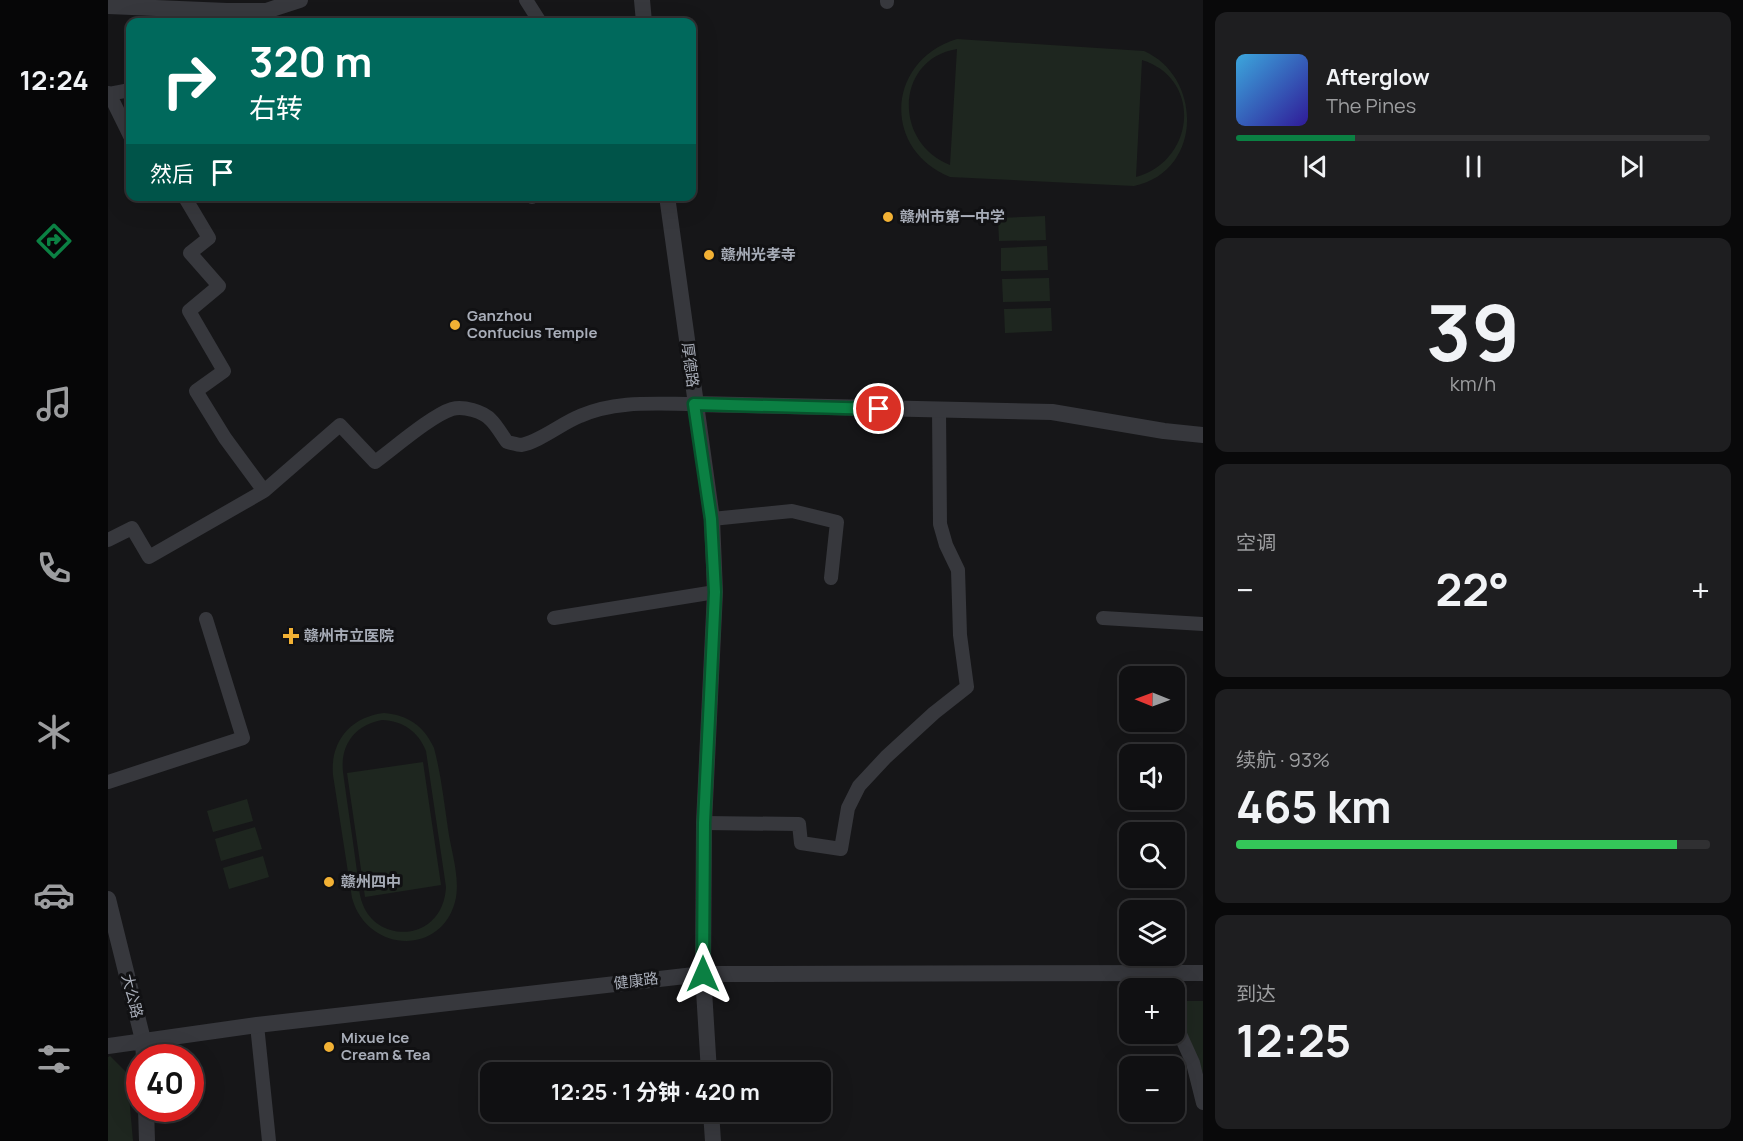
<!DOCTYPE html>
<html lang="zh">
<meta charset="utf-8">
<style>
:root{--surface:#101012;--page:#1e1e20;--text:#f1f3f6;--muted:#9c9d9f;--line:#303032;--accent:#0b8043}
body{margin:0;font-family:Manrope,"Noto Sans SC",sans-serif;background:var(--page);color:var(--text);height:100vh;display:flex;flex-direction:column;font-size:22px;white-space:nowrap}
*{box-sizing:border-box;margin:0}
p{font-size:20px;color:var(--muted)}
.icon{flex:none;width:33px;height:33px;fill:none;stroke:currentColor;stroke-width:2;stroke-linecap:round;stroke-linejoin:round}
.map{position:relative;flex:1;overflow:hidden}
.sheet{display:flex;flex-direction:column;gap:12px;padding:12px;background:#09090a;width:540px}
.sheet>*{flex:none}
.guide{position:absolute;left:18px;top:18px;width:570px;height:183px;border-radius:12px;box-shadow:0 6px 24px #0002,0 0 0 2px var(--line);background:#00695c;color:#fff;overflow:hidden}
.needle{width:39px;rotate:271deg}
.fabs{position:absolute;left:1011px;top:666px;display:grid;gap:12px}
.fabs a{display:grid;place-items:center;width:66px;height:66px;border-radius:12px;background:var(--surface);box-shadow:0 6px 24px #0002,0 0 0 2px var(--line);font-size:30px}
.speed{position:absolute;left:18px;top:1044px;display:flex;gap:12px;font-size:30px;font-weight:700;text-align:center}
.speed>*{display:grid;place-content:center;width:78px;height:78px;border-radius:50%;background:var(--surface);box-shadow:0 6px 24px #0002,0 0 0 2px var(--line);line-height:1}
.speed .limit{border:9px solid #d22;background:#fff;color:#111}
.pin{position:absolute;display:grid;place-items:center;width:51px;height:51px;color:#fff;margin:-26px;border:3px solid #fff;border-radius:50%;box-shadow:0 2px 6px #0007}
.me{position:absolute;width:66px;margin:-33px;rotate:0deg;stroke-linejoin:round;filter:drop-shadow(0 0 4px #0008)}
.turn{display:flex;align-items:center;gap:21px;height:126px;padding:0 24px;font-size:27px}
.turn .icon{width:78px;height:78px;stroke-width:2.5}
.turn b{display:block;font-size:42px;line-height:51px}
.then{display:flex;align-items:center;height:57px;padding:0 24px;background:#0003;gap:12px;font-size:22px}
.big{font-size:45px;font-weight:700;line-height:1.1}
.sheet .tile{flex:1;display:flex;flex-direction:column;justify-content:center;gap:9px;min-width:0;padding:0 21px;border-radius:12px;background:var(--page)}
.sheet .dial{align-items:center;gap:0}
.dial b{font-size:78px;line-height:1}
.song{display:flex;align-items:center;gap:18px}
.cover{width:72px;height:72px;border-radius:9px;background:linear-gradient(135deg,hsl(200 70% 55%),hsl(250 70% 35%))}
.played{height:6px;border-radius:3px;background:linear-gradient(90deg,var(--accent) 25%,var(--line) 25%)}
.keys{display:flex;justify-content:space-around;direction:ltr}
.heat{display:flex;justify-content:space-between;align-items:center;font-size:33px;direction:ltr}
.charge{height:9px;border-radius:4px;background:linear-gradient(90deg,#34c759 93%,var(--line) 0)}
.trip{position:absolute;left:372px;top:1062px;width:351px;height:60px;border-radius:12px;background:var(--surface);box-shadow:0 6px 24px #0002,0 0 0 2px var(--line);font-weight:700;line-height:60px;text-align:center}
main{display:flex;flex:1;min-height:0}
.tabs{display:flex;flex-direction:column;width:108px;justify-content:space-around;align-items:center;background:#060607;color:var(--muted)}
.tabs .icon{width:42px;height:42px}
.tabs .current{color:var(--accent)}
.tabs b{font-size:27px;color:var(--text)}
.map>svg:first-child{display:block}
.green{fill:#1e261f;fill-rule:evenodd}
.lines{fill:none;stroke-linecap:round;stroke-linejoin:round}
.minor{stroke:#37383d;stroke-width:14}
.tertiary{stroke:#37383d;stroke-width:16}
.route-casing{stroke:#07532c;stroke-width:15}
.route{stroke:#0b8043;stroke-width:10}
.poi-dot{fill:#f2b134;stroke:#111113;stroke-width:2}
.labels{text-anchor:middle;stroke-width:6;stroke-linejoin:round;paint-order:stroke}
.poi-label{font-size:15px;font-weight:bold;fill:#a8adb8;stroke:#111113;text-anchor:start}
.street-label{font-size:15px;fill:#a8adb8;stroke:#111113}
</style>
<main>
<nav class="tabs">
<b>12:24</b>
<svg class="icon current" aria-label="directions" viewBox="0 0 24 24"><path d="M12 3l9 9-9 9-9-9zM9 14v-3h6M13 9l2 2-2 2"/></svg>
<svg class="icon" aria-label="music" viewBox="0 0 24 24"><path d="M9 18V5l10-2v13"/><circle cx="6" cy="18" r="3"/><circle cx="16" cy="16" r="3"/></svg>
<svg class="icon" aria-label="phone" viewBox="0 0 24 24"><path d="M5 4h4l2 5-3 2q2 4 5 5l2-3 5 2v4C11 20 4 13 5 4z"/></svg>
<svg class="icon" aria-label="climate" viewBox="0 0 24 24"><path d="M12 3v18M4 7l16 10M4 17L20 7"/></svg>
<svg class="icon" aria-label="car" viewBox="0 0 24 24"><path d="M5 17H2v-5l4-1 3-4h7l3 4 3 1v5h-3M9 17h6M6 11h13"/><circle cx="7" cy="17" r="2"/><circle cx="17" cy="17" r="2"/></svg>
<svg class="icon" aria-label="filters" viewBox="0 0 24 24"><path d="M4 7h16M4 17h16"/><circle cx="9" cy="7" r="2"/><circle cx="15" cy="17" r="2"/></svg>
</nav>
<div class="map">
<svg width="1095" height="1141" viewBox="0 0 1095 1141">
<rect width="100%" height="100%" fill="#161618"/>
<!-- green -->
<path class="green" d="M849 39 1036 51C1095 77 1095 172 1026 186L842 177C773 149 779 60 849 39ZM849 49 842 165C785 143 787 59 849 49ZM1034 60C1095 79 1087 161 1028 177Z
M937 216 938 240 891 241 890 218Z
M939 246 940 270 893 271V248Z
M941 278 942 301 895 302 894 279Z
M943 308 944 331 897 333 896 309Z
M276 713C300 715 316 726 326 748 333 774 336 802 340 829 343 851 353 879 347 902 332 957 259 952 244 898L225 775C222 742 242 717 276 713ZM274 720C295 721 310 731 318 751L338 887C337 904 330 920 313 928 291 938 264 928 255 905 250 893 250 877 248 864 244 833 239 803 235 772 232 745 247 725 274 720Z
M315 762 333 885 257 897 239 773Z
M139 799 145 821 105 832 99 811Z
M147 827 154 849 113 861 107 839Z
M155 856 161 877 121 889 115 868Z
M1070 1001H1095V1073L1067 1005Z
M2 1056 19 1073 25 1141H0V1057Z"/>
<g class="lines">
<!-- minor -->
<path class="minor" d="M418 0 432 22
M779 2V0
M1 93 22 136
M0 94 22 90
M424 197V196
M156 491 232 425 267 462C285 449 324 415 344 409 355 406 375 411 383 420 389 426 394 435 399 442 404 443 409 445 413 445 431 442 454 423 472 416 508 400 548 404 587 404
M604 519 684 511 729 522 723 578
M0 540 24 528 41 557 156 491 117 438 88 391 116 371 81 311 111 286 82 253 101 238 76 196
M446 618 607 592
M995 618 1095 624
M0 782 135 738 98 619
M596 823 691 824 693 843 733 849 740 808 751 786 778 757 826 713 859 687 852 635 850 570 838 545 832 524 831 410
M1043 974 1050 988
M1066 1021 1085 1063 1095 1103
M149 1025 161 1141"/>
<!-- tertiary -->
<path class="tertiary" d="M534 0 536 22
M0 6 119 11H158L192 0
M559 196 604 519 607 592 596 823 595 974 601 1072
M587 404 944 412 1056 431 1095 435
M0 899 35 1040 36 1058
M0 1046 149 1025 595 974 1095 973
M38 1108 39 1141
M603 1112 605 1141"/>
</g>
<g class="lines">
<defs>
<path id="route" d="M595 974 596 823 607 592 603 519 586 404 771 409"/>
</defs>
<!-- route casing -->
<use href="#route" class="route-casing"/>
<!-- route -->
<use href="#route" class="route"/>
</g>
<!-- markers -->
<g class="poi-dot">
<circle cx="780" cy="217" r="6"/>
<circle cx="601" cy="255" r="6"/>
<circle cx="347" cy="325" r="6"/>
<path d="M180 627h6v6h6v6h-6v6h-6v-6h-6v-6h6z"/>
<circle cx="221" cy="882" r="6"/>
<circle cx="221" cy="1047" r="6"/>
</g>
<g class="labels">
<!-- poi labels -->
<g class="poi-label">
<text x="792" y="222">赣州市第一中学</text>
<text x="613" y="260">赣州光孝寺</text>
<text x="359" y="321">Ganzhou<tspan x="359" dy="17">Confucius Temple</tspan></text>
<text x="196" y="641">赣州市立医院</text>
<text x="233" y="887">赣州四中</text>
<text x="233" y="1043">Mixue Ice<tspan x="233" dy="17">Cream &amp; Tea</tspan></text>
</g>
<!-- street labels -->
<g class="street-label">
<text transform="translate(582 365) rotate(83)" y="5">厚德路</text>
<text transform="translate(528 981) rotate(-7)" y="5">健康路</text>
<text transform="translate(24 996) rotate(76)" y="5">大公路</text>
</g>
</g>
</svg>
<div class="fabs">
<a><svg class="needle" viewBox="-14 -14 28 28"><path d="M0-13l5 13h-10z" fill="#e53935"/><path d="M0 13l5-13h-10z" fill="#9c9d9f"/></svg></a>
<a><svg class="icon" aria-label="sound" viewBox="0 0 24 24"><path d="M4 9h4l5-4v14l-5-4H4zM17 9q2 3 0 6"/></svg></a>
<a><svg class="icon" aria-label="search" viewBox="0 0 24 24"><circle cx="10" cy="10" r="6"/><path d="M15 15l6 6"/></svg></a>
<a><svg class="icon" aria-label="layers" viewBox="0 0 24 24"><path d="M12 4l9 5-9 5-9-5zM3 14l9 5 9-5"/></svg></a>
<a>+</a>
<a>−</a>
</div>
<div class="speed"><div class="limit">40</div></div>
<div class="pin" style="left:771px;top:409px;background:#d93025"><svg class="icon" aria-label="arrive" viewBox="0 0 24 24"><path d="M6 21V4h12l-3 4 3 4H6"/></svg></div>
<svg class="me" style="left:595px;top:974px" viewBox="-20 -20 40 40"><path d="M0-17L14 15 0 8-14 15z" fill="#0b8043" stroke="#fff" stroke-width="4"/></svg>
<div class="trip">12:25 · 1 分钟 · 420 m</div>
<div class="guide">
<div class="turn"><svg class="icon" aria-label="right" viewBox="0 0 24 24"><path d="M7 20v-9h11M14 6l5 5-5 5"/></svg><div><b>320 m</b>右转</div></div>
<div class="then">然后<svg class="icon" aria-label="arrive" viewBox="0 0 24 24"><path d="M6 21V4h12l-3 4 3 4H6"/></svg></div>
</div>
</div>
<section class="sheet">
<div class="tile">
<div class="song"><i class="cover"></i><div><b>Afterglow</b><p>The Pines</p></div></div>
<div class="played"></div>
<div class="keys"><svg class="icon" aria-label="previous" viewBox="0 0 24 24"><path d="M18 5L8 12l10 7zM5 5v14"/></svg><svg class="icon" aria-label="pause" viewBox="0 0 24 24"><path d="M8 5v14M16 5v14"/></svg><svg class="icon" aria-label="next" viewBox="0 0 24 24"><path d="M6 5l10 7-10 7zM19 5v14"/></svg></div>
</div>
<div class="tile dial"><b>39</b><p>km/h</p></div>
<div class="tile"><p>空调</p>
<div class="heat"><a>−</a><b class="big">22°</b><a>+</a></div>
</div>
<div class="tile"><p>续航 · 93%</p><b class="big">465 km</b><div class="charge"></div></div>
<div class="tile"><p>到达</p><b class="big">12:25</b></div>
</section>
</main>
